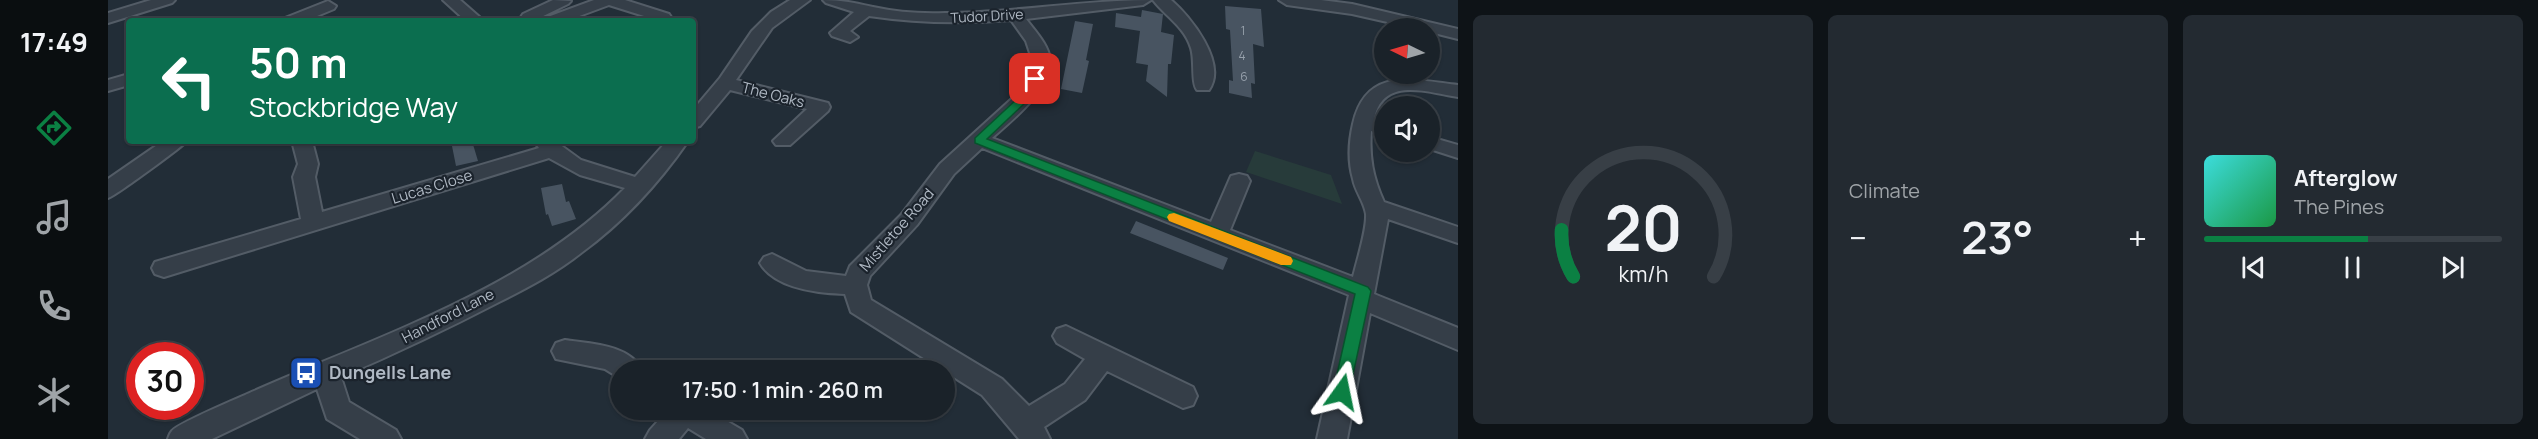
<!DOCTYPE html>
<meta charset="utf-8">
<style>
:root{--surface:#1a2229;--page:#232a31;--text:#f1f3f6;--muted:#9fa4a8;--line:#383f46;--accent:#0b8043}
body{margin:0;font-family:Manrope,sans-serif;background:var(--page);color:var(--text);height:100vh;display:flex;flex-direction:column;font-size:22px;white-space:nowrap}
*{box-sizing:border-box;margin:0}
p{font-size:20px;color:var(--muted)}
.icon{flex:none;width:33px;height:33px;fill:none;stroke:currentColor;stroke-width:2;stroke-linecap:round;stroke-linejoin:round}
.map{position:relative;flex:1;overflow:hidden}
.details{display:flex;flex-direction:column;gap:15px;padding:15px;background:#0e1317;width:1080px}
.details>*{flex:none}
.hud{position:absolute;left:18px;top:18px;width:570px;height:126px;border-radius:6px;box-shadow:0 2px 4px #0004,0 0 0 2px var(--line);background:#0b6e4f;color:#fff;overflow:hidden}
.needle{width:39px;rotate:275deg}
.controls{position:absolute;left:1266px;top:18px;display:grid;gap:12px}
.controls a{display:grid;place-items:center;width:66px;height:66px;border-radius:50%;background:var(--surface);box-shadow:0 2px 4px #0004,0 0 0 2px var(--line);font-size:30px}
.speed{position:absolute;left:18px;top:342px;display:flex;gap:12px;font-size:30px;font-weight:700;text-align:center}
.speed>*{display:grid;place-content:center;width:78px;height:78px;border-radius:50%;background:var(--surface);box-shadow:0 2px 4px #0004,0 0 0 2px var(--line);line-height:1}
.speed .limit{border:9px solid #d22;background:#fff;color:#111}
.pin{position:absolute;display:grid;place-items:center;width:51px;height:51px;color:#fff;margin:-26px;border-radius:12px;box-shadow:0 3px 9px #0006}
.me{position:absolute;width:66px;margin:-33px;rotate:12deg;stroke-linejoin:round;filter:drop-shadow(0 0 4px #0008)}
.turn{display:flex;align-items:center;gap:21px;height:126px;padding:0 24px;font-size:27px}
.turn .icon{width:78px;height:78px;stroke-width:2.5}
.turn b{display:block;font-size:42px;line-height:51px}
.big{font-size:45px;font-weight:600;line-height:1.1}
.details .widget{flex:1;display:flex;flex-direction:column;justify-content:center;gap:9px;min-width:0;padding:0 21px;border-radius:9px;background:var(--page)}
.details .dial{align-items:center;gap:0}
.dial svg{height:156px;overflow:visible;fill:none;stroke:var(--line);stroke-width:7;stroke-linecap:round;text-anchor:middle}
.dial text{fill:var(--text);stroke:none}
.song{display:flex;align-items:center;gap:18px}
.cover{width:72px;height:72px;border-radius:9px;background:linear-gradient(135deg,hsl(180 70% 55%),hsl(140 70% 35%))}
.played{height:6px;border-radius:3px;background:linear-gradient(90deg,var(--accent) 55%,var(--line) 55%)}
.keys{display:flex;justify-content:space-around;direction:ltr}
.heat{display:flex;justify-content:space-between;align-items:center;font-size:33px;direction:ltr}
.details .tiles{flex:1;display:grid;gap:15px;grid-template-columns:repeat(3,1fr)}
.trip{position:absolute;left:502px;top:360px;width:345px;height:60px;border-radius:30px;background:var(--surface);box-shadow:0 2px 4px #0004,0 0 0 2px var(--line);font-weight:600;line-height:60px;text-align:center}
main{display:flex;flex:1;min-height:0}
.tabs{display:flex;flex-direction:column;width:108px;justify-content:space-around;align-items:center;background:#0a0e10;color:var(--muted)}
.tabs .icon{width:42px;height:42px}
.tabs .on{color:var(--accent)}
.tabs b{font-size:27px;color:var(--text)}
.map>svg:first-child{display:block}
.green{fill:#273b3a}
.building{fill:#485461}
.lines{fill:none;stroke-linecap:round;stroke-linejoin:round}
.minor-casing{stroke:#535c66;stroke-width:4}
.minor{fill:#353e48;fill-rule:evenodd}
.route{fill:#0b8043;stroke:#07532c;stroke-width:1.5}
.slow{fill:#f59e0b}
.labels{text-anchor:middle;stroke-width:4.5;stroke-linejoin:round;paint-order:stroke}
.number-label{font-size:12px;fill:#96a0ab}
.far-street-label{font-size:14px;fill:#b0b9c4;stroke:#1b232c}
.street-label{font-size:15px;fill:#b0b9c4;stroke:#1b232c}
.near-poi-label{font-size:18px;font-weight:bold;fill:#b0b9c4;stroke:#1b232c;text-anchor:start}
</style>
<main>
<nav class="tabs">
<b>17:49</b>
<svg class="icon on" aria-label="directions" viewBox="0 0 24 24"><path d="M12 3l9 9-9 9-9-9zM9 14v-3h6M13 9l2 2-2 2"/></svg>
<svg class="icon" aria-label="music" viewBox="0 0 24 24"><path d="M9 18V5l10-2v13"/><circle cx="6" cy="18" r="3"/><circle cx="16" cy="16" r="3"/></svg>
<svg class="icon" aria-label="phone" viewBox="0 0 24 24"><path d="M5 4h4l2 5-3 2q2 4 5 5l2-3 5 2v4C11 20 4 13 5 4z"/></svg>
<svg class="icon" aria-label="climate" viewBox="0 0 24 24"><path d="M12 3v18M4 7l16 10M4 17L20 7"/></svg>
</nav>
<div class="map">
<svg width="1350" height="439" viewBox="0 0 1350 439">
<rect width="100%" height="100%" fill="#222d37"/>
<!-- green -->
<path class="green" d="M1147 151 1223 175 1234 204 1138 172Z"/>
<!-- building -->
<path class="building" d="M1117 6 1153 9 1156 47 1145 44 1147 84 1143 83 1144 98 1121 93V80L1125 81 1122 30 1118 29Z
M1034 10 1055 14 1053 32 1066 35 1063 64H1060L1059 97 1038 81 1040 65 1028 63 1032 31 1007 27 1008 13 1033 17Z
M967 21 985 24 978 60 981 61 974 93 953 89Z
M343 141H364L370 161 348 166Z
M454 184 458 202 461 201 468 219 444 226 440 214 438 215 433 188Z
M1028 221 1120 258 1115 270 1022 233Z"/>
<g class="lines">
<defs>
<path id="minor" d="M43 0H67L64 3 0 23V13Z
M335 0H352L376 21H358Z
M445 0 463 1 460 4 427 20 418 21 413 17 415 14Z
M486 0H517L561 14 563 17 561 20 552 21 501 5 458 21H435L437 18Z
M682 0H702L664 28 628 80 720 103 722 107 720 111 682 145H668L665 141 699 109 622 90 592 126 585 128V110L612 78 644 31 663 12Z
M715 0C734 0 747 3 765 7 788 12 813 14 837 13 906 13 974 0 1043 0L1035 5 918 19C926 30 941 45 942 60 943 90 904 120 884 138L1103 222 1123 176 1131 174 1139 176 1142 181 1122 230 1245 277C1249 260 1259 230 1258 214 1256 201 1247 191 1245 179 1240 162 1241 141 1245 124 1258 66 1305 80 1350 85V97C1318 92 1275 76 1266 119L1276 123V135L1263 131C1261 157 1265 178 1276 202L1350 227V243L1280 219 1266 294 1350 328V350L1262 313 1239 439H1209L1241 295 874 148 846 174 809 225 762 276 759 285 763 300 894 379 921 406 957 384 977 359 949 343 945 336 949 329 958 326 1085 387 1089 396 1085 405 1075 408 999 371 977 400 936 427 942 439H911L874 395 743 312 737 294C710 293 667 289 652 263L656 257 664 254 698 271 738 276 742 266 793 215 832 164 908 95 919 79 924 59 918 41 903 20C855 24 808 23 761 16L742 31 750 37 742 42 724 36 722 33 746 12 718 3Z
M1045 0H1063C1082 16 1120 63 1101 90H1089C1083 82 1087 60 1083 48 1076 26 1058 17 1045 0Z
M1171 0H1213L1244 4 1350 29V39L1322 32V28H1306L1244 14 1179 5Z
M220 1 228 6 226 9 197 21H175L177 18Z
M21 74V85L0 91V80Z
M1322 137 1350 145V158L1322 149Z
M55 141H79C75 146 6 197 0 198V179Z
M184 141H204L210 164 207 177 214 212 431 148 426 141H447L473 160 527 177 559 141H580C551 183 514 223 473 253 448 273 419 288 391 302 339 329 286 354 233 377L241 402 288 430 293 439H252L219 419 209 389 104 439H60C61 436 62 433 64 431 70 423 133 397 146 391 271 336 420 288 517 188L472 175 441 158 56 277 47 274 44 268 47 262 193 219 185 177 190 164Z
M457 340C482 344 521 344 534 370H513V379L497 369 448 359 444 351 448 343Z
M560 410H600L634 430 639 439H598L580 428 571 439H537L542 430Z"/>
</defs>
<!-- minor casing -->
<use href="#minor" class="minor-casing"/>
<!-- minor -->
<use href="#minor" class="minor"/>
</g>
<!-- route -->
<path class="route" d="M927 75 933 79 919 101 879 139 1260 287 1263 291 1240 398 1234 400 1228 398 1225 392 1247 294 867 143V138L911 97 924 76Z"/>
<!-- slow -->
<path class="slow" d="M1066 213 1183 257 1185 261 1183 265H1173L1061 221 1059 217 1061 214Z"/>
<!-- icons -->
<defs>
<symbol id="bus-square" viewBox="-11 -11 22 22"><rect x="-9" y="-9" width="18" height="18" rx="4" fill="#1a4fb4" stroke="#1b232c"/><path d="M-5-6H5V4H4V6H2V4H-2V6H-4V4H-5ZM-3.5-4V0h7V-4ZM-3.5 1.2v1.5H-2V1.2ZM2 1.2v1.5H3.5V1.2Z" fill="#fff"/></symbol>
</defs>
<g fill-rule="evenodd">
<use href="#bus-square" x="179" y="354" width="38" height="38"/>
</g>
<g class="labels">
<!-- number labels -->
<g class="number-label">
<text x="1135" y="35">1</text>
<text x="1134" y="60">4</text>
<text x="1136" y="81">6</text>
</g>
<!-- far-street labels -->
<g class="far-street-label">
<text transform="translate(879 16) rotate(-3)" y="5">Tudor Drive</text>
</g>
<!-- street labels -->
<g class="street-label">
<text transform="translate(665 95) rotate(14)" y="5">The Oaks</text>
<text transform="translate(324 187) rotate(-17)" y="5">Lucas Close</text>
<text transform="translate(789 230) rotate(-49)" y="5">Mistletoe Road</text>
<text transform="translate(340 316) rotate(-27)" y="5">Handford Lane</text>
</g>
<!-- near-poi labels -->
<g class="near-poi-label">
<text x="221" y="379">Dungells Lane</text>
</g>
</g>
</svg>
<div class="controls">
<a><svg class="needle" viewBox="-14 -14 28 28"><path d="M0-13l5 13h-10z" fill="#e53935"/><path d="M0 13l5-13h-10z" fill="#9fa4a8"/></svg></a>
<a><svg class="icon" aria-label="sound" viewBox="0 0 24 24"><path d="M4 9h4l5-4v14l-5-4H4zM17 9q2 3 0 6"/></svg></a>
</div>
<div class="speed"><div class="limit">30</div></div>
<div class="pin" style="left:927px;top:79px;background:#d93025"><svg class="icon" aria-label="arrive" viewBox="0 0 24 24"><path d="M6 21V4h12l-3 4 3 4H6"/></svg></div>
<svg class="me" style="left:1234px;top:392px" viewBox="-20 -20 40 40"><path d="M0-17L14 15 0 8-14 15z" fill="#0b8043" stroke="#fff" stroke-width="4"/></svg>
<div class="trip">17:50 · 1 min · 260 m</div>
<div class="hud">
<div class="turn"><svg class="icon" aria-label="left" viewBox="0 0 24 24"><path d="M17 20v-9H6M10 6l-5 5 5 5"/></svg><div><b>50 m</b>Stockbridge Way</div></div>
</div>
</div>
<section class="details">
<div class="tiles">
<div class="widget dial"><svg viewBox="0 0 100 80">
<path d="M14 69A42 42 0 1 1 86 69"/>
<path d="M14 69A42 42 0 0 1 8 45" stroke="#0b8043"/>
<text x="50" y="56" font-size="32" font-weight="700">20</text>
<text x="50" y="72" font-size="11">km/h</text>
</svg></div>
<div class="widget"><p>Climate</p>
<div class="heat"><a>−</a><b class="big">23°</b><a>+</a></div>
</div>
<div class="widget">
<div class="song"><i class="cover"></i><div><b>Afterglow</b><p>The Pines</p></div></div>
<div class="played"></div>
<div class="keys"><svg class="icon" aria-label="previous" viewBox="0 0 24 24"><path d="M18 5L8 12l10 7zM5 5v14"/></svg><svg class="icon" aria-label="pause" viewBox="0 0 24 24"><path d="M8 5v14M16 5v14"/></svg><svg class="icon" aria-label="next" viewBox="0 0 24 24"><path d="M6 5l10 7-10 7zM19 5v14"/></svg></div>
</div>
</div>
</section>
</main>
